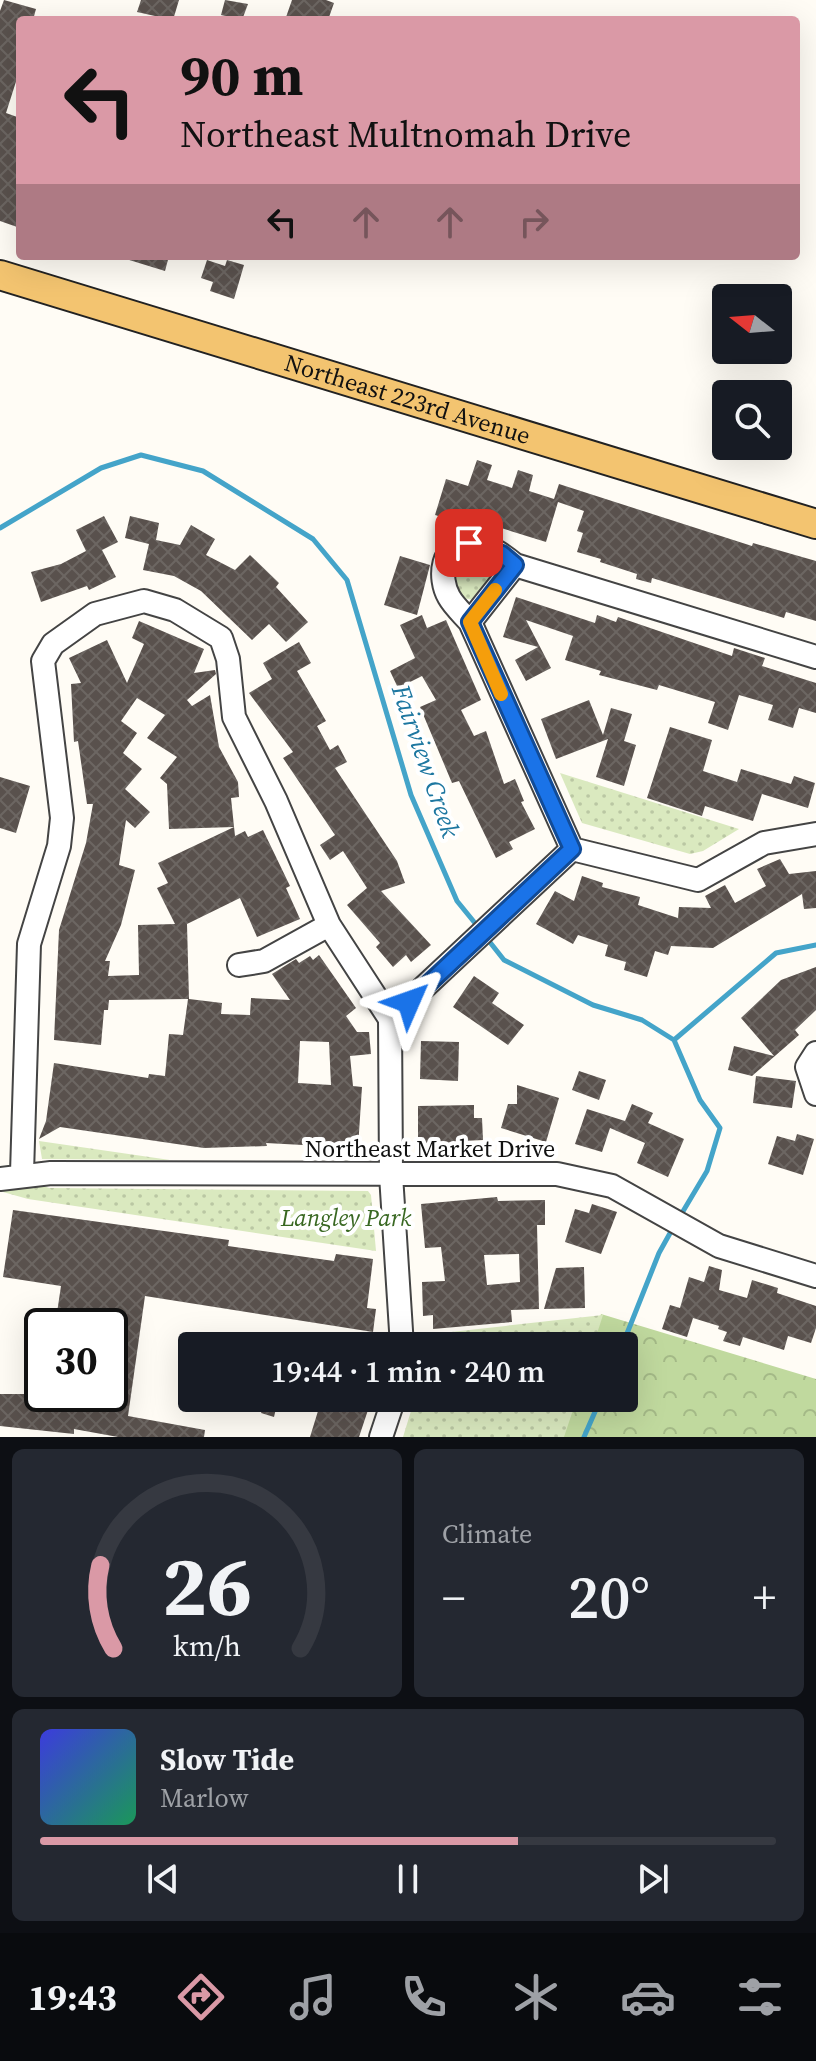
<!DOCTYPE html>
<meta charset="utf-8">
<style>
:root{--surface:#171b24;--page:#242831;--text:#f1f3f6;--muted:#9ea1a6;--line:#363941;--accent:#da99a6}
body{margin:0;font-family:"Source Serif 4",serif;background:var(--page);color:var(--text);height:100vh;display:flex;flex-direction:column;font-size:30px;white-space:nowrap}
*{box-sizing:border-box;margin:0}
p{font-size:26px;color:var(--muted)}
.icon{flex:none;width:44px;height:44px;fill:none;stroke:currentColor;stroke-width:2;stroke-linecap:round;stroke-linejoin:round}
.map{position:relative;height:1437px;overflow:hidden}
.side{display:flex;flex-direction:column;gap:12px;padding:12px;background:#0d0f14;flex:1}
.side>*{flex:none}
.guide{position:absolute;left:16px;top:16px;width:784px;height:244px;border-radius:8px;box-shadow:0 8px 32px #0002;background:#da99a6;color:#111;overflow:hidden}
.needle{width:52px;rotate:287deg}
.tools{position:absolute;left:712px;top:284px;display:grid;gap:16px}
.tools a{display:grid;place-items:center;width:80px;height:80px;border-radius:8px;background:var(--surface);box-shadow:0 8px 32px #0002;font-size:40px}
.speed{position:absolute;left:24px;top:1308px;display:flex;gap:16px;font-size:40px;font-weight:700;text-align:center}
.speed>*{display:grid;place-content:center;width:104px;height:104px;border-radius:50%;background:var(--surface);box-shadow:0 8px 32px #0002;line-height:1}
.speed .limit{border:4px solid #111;border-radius:12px;background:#fff;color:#111}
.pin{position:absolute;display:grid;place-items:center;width:68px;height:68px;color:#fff;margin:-34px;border-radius:16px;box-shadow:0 4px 12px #0006}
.me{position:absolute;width:88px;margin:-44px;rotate:47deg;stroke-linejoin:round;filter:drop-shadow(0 0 6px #0008)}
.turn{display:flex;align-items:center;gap:28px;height:168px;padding:0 32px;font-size:36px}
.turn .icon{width:104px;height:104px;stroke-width:2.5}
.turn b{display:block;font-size:56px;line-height:68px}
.lanes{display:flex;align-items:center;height:76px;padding:0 32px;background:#0003;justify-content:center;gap:40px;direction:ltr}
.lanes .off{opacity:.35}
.big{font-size:60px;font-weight:600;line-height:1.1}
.side .tile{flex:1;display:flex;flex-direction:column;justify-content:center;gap:12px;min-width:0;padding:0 28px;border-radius:12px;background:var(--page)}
.side .dial{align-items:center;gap:0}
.dial svg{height:208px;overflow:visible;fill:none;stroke:var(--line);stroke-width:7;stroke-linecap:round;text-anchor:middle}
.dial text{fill:var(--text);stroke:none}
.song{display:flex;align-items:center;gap:24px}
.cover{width:96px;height:96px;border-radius:12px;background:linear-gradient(135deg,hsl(240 70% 55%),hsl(150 70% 35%))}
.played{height:8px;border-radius:4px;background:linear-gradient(90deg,var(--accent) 65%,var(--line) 65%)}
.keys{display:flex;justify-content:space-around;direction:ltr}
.heat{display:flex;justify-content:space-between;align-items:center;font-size:44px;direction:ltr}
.side .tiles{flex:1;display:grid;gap:12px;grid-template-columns:1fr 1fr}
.tile:last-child{grid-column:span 2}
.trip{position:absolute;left:178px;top:1332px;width:460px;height:80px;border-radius:8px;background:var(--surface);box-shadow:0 8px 32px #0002;font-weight:600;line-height:80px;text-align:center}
.tab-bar{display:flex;height:128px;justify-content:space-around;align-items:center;background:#090b0e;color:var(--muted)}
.tab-bar .icon{width:56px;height:56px}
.tab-bar .current{color:var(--accent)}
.tab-bar b{font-size:36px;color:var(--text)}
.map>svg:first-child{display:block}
.forest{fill:url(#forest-crowns)}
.park{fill:url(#park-dots)}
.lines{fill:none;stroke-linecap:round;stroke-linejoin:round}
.stream{stroke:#44a4c9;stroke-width:5}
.building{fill:url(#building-cross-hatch);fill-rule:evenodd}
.minor-casing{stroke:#444;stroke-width:26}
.major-casing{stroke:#222;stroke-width:32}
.minor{stroke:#fff;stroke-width:22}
.major{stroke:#f3c470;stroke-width:28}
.route-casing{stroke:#114b97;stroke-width:20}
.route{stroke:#1a73e8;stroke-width:14}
.slow{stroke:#f59e0b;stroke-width:14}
.labels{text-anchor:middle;stroke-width:8;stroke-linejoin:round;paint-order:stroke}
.street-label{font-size:24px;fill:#111;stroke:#fff}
.park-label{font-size:24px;font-style:italic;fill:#396822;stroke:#fff}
.water-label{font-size:26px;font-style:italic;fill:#1d77a0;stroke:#fff}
</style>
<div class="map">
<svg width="816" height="1437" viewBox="0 0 816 1437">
<defs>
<pattern id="forest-crowns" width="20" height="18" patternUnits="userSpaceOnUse" patternTransform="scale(2)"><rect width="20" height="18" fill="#c0d99e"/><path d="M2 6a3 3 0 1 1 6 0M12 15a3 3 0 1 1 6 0" fill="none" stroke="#a4b987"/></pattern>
<pattern id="park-dots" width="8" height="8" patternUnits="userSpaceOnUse" patternTransform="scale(2)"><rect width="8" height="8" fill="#dae9bf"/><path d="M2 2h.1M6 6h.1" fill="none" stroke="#bac7a3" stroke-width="1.8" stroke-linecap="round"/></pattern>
<pattern id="building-cross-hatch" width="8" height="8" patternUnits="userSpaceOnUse" patternTransform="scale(2)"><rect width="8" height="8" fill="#59514d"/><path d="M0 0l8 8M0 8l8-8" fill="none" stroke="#6c6662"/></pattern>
</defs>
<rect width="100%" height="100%" fill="#fffcf5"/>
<!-- forest -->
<path class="forest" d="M601 1314 816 1379V1437H563L575 1398H624V1346H591Z"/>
<!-- park -->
<path class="park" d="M461 553 491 556 500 566 473 600 463 598 452 573Z
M560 773 739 829 703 851 690 854 582 823Z
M39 1141 170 1160 42 1159Z
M35 1183 49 1188 368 1191 371 1195 376 1251 28 1199 3 1192 4 1188Z
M603 1315 593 1346H425L424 1335Z
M415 1398H577L564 1437H403Z"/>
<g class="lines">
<!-- stream -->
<path class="stream" d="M0 528 101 468 141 455 203 471 313 539 347 580 411 795 457 901 479 928
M485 936 504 960 593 1005 642 1020 674 1040 700 1100 720 1128 707 1171 679 1218
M674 1040 776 953 816 945
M622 1346 659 1253 674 1226
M584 1437 601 1398"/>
</g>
<!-- building -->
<path class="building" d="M4 0 36 9 33 20H20V69L6 113 20 118V228L0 221V11Z
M141 0H179L173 20 137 12Z
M225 0 248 4 242 20 221 15Z
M292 0H326L334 3 328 20H285Z
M126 256H169L165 271 126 259Z
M207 260 225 266 227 260 244 265 234 299 210 291 213 282 201 278Z
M477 460 492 465 487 480 512 488 518 470 533 475 529 491 554 499 559 484 752 546 753 543 816 561V621L786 612 784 618 652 578 651 583 636 579 637 574 600 562 601 559 577 552 583 533 577 531 584 511 558 502 546 542 469 518 466 525 435 515 446 479 468 486Z
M104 516 118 542 102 550 116 577 89 590 87 586 41 602 31 572 61 564 86 551 76 530Z
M130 516 159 523 156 540 180 545 191 525 215 539 206 555 235 570 250 555 279 583 276 587 308 622 286 642 269 624 252 640 201 591 174 576 143 570 149 544 125 538Z
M400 556 430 565 417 615 384 605Z
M516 597 595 623 597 615 616 622 618 617 732 656 734 648 765 658 762 666 816 683V713L799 708 793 728 768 720 773 705 739 695 728 730 708 723 715 702 659 685 657 690 599 675 601 671 565 660 573 636 526 620 551 668 526 681 515 660 538 647 503 637Z
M422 615 427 628 446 620 481 700 461 710 474 736 486 731 504 784 515 779 524 801 521 802 535 829 509 842 513 849 496 858 459 781 452 783 420 707 436 700 422 676 398 688 390 671 415 658 400 625Z
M139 621 204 649 194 673 215 670 216 674 187 700 192 706 210 695 219 747 238 782 239 797 231 798 235 836 245 831 248 837 263 830 290 886 286 888 300 919 257 937 240 898 187 924 189 999 222 1003 221 1014 250 1015 251 998 290 1000 272 974 296 959 299 963 310 956 313 960 319 955 356 1008 346 1016 357 1032H369L371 1054 350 1056 353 1086 362 1087 358 1148 266 1143 267 1146 204 1148 60 1127 39 1139 46 1121 54 1063 148 1078 149 1074 165 1076 169 1034 183 1035 188 999 109 1000 108 1010H104L101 1045 54 1040 59 930 86 843 93 804H87L78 741 74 742 71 684 81 683 69 658 107 640 127 683 144 644 132 638ZM137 698 165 715 147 738 177 757 160 778 167 784 169 829 234 827 158 863 168 883 157 888 175 924 138 925 139 975 108 976 110 961H105L121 925 135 870 119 865 126 820 135 828 150 812 125 789 142 769 123 753 137 733 121 721ZM300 1041 329 1042 331 1085 298 1083Z
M299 642 311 663 297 671 326 721 317 726 330 750 338 745 347 762 335 768 397 861 405 883 381 891 431 945 411 962 406 955 393 967 376 947 380 943 347 905 367 888 343 851 330 860 320 845 335 835 283 758 293 752 249 693 272 679 263 663Z
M589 700 603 735 611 708 632 714 624 741 636 745 624 786 596 777 608 739 556 759 541 719Z
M670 727 712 740 703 771 737 782 741 769 791 784 794 776 815 783 808 808 762 794 753 821 705 806 702 816 647 798Z
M0 777 30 786 16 833 0 828Z
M780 859 789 874 816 871V908L804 909 802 894 713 948 671 946 668 955 655 951 647 977 624 970 626 962 605 956 608 945 578 935 573 944 536 924 555 891 574 901 582 876 603 883 602 887 640 897 638 905 678 918 679 907 711 908 705 896 725 885 735 903 766 886 757 869Z
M816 967V1010L795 1030 799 1035 752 1076 728 1070 734 1046 774 1056 741 1018 781 980Z
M474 976 499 993 492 1003 524 1025 508 1045 453 1007Z
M421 1041 459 1042 458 1081 420 1079Z
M579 1071 606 1080 599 1100 572 1090Z
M756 1076 796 1081 792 1108 753 1103Z
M517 1085 559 1098 546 1142 501 1128 508 1104H517Z
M632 1104 653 1113 648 1123 684 1139 668 1177 637 1163 645 1143 610 1128 602 1152 575 1144 587 1109 625 1121Z
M474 1105V1118H482L483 1140 462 1141V1148H424L423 1140H418V1106Z
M797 1134 814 1139 803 1175 768 1164 777 1136 795 1141Z
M497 1197 498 1201 545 1200V1225H537L539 1309 511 1310 512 1322 433 1329V1315L423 1316 422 1282 445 1281 441 1247 425 1248 421 1204ZM519 1254 520 1282 487 1285 484 1255Z
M592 1204 617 1212 601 1254 565 1242 575 1209 589 1213Z
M13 1210 229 1240 228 1246 334 1261 336 1254 373 1259 367 1308 376 1309 373 1332 145 1296 128 1416 205 1430 204 1437H118L74 1429V1434L0 1426V1394H110V1326H55L61 1286 3 1277Z
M709 1266 722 1270 719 1290 747 1298 752 1280 778 1288 777 1293 816 1306V1328L811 1343 788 1336 784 1350 743 1337 740 1346 723 1341 727 1332 718 1329 719 1326 693 1318 687 1337 662 1329 670 1305 680 1308 689 1277 704 1282Z
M584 1267 585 1308 544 1309 556 1268Z
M265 1398 278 1400 274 1417 261 1413Z
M322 1398H341L369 1407 359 1437H310Z"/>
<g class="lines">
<defs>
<path id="minor" d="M470 622 515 565
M572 849 470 622C463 614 454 606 449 597 438 578 441 543 470 543 487 543 503 555 515 565L816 657
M572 849 698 880 764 843 816 834
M239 965 264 961 329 925
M816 1053 807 1067 816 1094
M22 1173 29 944 59 846 62 818 43 661 53 644 95 614 144 601 175 610 221 638 228 659 234 717 276 801 329 925 390 1019
M0 1179 51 1173 557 1174 612 1186 719 1246 816 1276
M402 1346 391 1175 390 1019 572 849
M381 1437 394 1398"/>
<g id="major">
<path id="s1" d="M0 275 816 524"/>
</g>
</defs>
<!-- minor casing -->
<use href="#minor" class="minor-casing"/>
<!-- major casing -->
<use href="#major" class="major-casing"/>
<!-- minor -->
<use href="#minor" class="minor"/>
<!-- major -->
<use href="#major" class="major"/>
</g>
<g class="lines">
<defs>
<path id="route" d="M409 1002 572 849 470 622 515 565 502 554 469 543"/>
</defs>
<!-- route casing -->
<use href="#route" class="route-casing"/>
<!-- route -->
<use href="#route" class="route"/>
<!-- slow -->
<path class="slow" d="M495 590 470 622 501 694"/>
</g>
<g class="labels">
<!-- street labels -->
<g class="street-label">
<text dy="8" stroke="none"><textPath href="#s1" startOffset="426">Northeast 223rd Avenue</textPath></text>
<text x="430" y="1157">Northeast Market Drive</text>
</g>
<!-- park labels -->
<g class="park-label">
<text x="346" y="1226">Langley Park</text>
</g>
<!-- water labels -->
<g class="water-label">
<text transform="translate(426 761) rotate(71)" y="9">Fairview Creek</text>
</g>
</g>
</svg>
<div class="tools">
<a><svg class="needle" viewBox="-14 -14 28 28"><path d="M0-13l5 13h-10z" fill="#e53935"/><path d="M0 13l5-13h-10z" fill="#9ea1a6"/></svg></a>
<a><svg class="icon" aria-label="search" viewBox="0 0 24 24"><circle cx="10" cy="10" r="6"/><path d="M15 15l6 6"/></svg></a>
</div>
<div class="speed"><div class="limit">30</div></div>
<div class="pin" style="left:469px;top:543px;background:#d93025"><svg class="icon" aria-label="arrive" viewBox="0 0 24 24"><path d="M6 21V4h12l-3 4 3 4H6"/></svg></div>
<svg class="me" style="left:409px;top:1002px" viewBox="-20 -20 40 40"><path d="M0-17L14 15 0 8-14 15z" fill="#1a73e8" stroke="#fff" stroke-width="4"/></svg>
<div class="trip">19:44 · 1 min · 240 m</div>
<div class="guide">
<div class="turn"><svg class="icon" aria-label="left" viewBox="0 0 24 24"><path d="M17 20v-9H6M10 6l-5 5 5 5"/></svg><div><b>90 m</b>Northeast Multnomah Drive</div></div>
<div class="lanes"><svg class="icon" aria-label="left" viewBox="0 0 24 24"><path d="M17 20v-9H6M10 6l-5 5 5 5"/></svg><svg class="icon off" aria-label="ahead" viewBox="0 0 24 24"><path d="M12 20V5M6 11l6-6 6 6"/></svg><svg class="icon off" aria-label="ahead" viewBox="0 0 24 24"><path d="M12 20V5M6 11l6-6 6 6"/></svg><svg class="icon off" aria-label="right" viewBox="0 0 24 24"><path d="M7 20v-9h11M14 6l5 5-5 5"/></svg></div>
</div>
</div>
<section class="side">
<div class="tiles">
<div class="tile dial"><svg viewBox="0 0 100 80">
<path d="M14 69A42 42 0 1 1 86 69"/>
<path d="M14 69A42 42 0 0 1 9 37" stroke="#da99a6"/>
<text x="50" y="56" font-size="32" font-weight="700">26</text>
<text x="50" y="72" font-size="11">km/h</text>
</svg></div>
<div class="tile"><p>Climate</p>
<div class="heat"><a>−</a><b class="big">20°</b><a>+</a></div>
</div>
<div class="tile">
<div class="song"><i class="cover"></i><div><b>Slow Tide</b><p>Marlow</p></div></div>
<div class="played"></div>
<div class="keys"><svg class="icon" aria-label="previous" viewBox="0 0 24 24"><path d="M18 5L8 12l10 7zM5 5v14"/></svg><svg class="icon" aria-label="pause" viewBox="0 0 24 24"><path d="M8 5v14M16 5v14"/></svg><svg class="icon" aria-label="next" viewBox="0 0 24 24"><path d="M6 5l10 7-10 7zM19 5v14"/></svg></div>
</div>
</div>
</section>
<nav class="tab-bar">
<b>19:43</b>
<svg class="icon current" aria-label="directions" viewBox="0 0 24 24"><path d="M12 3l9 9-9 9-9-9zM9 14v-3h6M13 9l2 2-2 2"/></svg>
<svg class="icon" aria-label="music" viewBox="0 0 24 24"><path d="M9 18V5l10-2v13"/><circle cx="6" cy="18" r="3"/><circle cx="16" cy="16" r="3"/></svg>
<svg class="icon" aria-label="phone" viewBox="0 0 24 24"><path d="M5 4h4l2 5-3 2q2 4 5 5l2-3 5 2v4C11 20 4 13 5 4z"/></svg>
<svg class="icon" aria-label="climate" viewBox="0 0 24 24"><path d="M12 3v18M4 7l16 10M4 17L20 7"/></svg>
<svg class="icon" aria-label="car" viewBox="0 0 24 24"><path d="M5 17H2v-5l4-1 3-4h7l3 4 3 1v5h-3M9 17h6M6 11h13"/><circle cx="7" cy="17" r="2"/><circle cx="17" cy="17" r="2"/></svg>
<svg class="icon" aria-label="filters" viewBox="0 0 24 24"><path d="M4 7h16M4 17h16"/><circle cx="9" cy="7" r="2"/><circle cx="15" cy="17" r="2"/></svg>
</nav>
